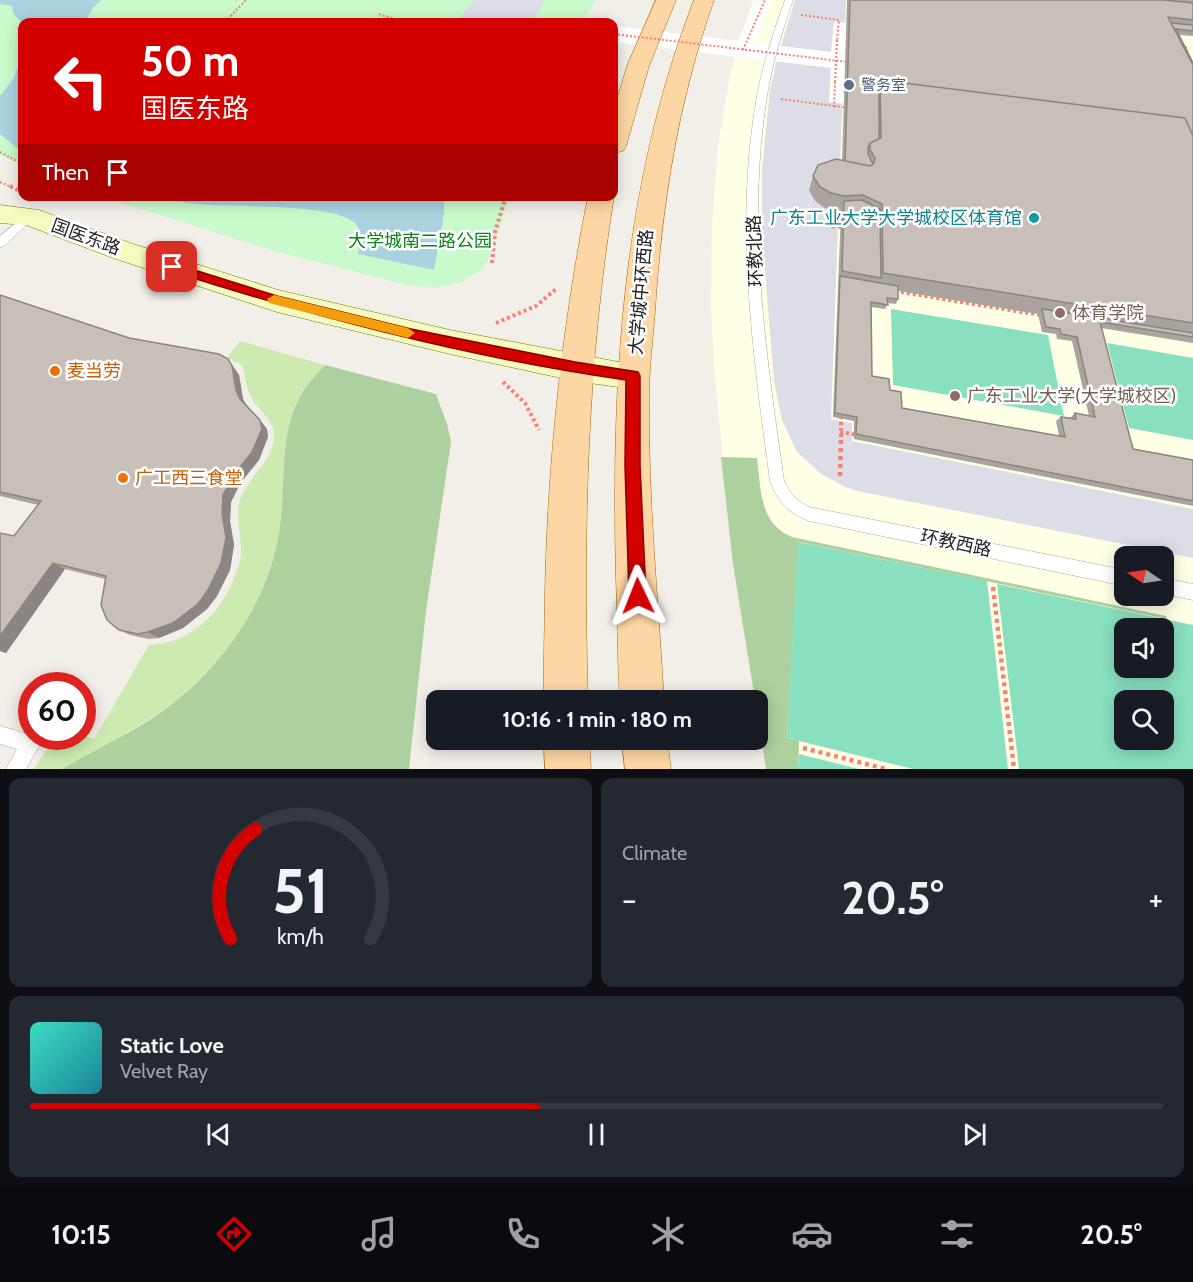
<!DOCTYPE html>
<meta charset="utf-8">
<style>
:root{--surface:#171b24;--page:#242831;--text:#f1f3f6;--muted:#9ea1a6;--line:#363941;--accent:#d40000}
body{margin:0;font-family:Cabin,"Noto Sans SC",sans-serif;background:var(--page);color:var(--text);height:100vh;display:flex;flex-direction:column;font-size:22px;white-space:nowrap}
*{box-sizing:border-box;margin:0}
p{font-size:20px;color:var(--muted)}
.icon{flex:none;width:33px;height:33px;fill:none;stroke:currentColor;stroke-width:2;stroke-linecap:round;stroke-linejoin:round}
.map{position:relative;height:769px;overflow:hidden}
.panel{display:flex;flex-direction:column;gap:9px;padding:9px;background:#0d0f14;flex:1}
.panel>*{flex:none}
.top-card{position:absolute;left:18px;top:18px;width:600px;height:183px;border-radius:12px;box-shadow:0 3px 15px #0003;background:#d40000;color:#fff;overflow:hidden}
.needle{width:39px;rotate:283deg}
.buttons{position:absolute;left:1114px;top:546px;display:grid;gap:12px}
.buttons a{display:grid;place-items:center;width:60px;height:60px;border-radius:12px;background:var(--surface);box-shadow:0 3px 15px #0003;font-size:30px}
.speed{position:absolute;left:18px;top:672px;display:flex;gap:12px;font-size:30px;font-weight:700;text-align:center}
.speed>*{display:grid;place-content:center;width:78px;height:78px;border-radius:50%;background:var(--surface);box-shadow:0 3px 15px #0003;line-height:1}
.speed .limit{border:9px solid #d22;background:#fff;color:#111}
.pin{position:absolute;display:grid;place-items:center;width:51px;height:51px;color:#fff;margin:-26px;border-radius:12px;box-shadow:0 3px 9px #0006}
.me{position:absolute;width:66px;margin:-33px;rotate:358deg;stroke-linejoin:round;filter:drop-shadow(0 0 4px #0008)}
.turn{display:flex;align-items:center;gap:21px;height:126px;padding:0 24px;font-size:27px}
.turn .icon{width:78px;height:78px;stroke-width:2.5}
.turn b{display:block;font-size:42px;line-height:51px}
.then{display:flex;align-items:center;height:57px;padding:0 24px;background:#0003;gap:12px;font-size:22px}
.big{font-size:45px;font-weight:700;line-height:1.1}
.panel .tile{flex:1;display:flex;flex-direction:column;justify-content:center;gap:9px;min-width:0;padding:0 21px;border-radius:12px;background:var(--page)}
.panel .dial{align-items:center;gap:0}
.dial svg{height:156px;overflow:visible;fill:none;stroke:var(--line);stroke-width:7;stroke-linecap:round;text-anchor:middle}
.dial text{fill:var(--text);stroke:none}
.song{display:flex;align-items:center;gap:18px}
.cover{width:72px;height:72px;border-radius:9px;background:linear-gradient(135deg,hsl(170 70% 55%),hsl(190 70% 35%))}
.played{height:6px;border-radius:3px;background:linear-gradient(90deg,var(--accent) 45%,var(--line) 45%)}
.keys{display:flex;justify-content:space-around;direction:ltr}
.heat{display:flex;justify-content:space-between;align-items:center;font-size:33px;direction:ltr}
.panel .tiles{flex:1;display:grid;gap:9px;grid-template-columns:1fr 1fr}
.tile:last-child{grid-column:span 2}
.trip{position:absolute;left:426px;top:690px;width:342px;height:60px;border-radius:12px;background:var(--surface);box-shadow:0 3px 15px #0003;font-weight:700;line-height:60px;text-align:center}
.dock{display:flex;height:96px;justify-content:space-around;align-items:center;background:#090b0e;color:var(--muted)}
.dock .icon{width:42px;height:42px}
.dock .active{color:var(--accent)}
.dock b{font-size:27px;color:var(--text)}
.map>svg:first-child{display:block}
.education{fill:#ffffe5;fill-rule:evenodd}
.grass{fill:#cdebb0}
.forest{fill:#add19e}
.park{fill:#c8facc}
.pitch{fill:#88e0be;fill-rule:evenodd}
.plaza{fill:#dddde8}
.water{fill:#aad3df}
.pier{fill:#fff}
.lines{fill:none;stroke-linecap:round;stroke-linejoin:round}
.service-casing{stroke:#a9a9a9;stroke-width:1}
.secondary-casing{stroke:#707d05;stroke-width:1}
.primary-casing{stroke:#a06b00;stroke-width:1}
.path-far2{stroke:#fa8072;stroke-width:2;stroke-dasharray:2 2;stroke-linecap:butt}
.path-far1{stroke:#fa8072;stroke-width:4;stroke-dasharray:3 3;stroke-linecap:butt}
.path{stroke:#fa8072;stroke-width:4.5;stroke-dasharray:4 4;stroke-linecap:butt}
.service{fill:#fff;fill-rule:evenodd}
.secondary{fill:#f7fabf;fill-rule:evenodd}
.primary{fill:#fcd6a4;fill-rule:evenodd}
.path-bridge{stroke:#fa8072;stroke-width:2;stroke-dasharray:2 2;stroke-linecap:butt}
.wall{fill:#aba49e;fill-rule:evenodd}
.shaded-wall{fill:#8b8681}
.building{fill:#c7bfb8;stroke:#8b8681;stroke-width:1.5}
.route{fill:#d40000;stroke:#8a0000;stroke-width:1.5}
.slow{fill:#f59e0b}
.service-dot{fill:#5c6f8a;stroke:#fff;stroke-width:2}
.culture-dot{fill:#0f9aa8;stroke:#fff;stroke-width:2}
.education-dot{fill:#8d6e63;stroke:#fff;stroke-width:2}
.food-dot{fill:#e8710a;stroke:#fff;stroke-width:2}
.labels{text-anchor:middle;stroke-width:5;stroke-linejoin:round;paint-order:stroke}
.far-service-label{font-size:15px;fill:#4e5e75;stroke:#fff;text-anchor:start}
.culture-label{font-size:18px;fill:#0d838f;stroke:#fff;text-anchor:end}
.street-label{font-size:18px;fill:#222;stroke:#fff}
.park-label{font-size:18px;fill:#0c8416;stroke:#fff}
.education-label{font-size:18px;fill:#785e54;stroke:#fff;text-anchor:start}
.food-label{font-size:18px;fill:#c56008;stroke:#fff;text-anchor:start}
</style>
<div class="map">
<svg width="1193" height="769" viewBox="0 0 1193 769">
<rect width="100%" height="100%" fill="#f2efe9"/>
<!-- education -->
<path class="education" d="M753 0H1193V769H766L758 717V700H755L733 564 714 369 711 307 712 224 718 146 730 75ZM1125 556H1164V596H1125ZM1125 628H1164V668H1125ZM1125 700H1164V740H1125Z"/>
<!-- grass -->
<path class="grass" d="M240 341 325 365C315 376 304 387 298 401 279 439 286 485 280 526 269 614 208 687 133 729 118 738 75 766 61 769 53 769 42 769 34 769L55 737 83 736 94 739 149 645C189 643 216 618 232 583 236 573 241 562 241 552 242 534 234 515 241 497 249 476 276 459 274 433 273 418 256 409 250 395 245 385 246 374 241 364L227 358Z"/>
<!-- forest -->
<path class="forest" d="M325 365 436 394 447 424 451 442 426 611 409 769H62C93 751 127 735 157 715 220 672 270 603 280 526 286 484 279 439 298 401 304 387 315 376 325 365Z
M721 457 757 458C761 488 759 524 792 537L1166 616 1167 619 799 542 787 738 799 741 798 769H766L758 717V700H755L733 564Z"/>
<!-- park -->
<path class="park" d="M0 0H596L583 22H22V165L0 155Z
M103 197H510L489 258 481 270 461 282 435 288 407 285 274 251Z"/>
<!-- pitch -->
<path class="pitch" d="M891 309 1048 335 1064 416 893 385Z
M1107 343 1193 358V440L1129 428Z
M798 542 987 581 1008 769H913L787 738Z
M997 584 1193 625V769H1019ZM1164 628V668H1125V628ZM1125 700H1164V740H1125Z
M799 754 859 769H798Z"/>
<!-- plaza -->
<path class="plaza" d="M473 0H545L532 22H457Z
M795 0H846L831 419 852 423V441L1193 509V558L862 492 845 487 820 473 797 452 782 420 774 381 762 234V170L770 90 777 59Z"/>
<!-- water -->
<path class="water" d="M0 0H101L92 9 85 22 22 23 13 13 12 6 0 4Z
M22 58V152L0 134V96L13 79Z
M147 197H444V214L434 270 358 254C360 245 363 231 355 223 335 204 241 207 211 205 189 204 168 200 147 197Z"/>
<!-- pier -->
<path class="pier" d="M755 0H771L755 43 831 52 834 22 847 23 844 104 829 102 831 68 614 42V26L738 41Z"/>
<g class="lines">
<defs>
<path id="service" d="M785 0H793C782 32 772 64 767 96 746 225 766 353 784 481 789 493 797 501 809 507L1125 570V586L809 521C788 513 778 502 770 481 753 353 734 224 757 96 763 63 774 31 785 0Z
M29 212 35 216 33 219 4 246 0 247V236Z
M1164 578 1193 584V600L1164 594Z
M0 726 38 737 40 744 26 769H6L17 749 0 744Z"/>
<path id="secondary" d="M0 205 39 210 133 244 278 290 450 330 645 367 649 376 645 385 633 389 575 381 450 354 277 312 113 258 26 225 0 223Z"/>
<path id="primary" d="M656 0H676L649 66 626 146 623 151 614 153V109L627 66Z
M694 0H714C678 101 662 204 655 311 653 339 649 368 649 397 648 498 658 599 664 700H620C617 660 618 619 616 578 611 381 622 185 694 0Z
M614 195V196C587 364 583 530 588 700H544C543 664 545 627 545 591 548 458 562 327 588 196Z
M544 740H589L591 769H545Z
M622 740H667L671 769H625Z"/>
</defs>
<!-- service casing -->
<use href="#service" class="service-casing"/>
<!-- secondary casing -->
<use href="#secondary" class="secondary-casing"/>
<!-- primary casing -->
<use href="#primary" class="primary-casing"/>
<!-- path-far2 -->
<path class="path-far2" d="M379 14 403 22
M801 15 839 20 837 40
M225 22 246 0
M1182 46H1185L1188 51
M743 50 765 0
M781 99 834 106 835 82
M834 106 848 108
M0 152 22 164
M0 182 13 188"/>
<!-- path-far1 -->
<path class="path-far1" d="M10 186 22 192
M834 208H830V226L843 227
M492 263 495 232 506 196
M895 291 1041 315
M496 323 536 306 556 289
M503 382 525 403 539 430
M840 432 857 435
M841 437V414"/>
<!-- path -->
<path class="path" d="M840 476 841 436
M993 587 1014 769
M803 748 886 769"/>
<!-- service -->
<use href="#service" class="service"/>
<!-- secondary -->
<use href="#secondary" class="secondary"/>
<!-- primary -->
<use href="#primary" class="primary"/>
<!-- path-bridge -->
<path class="path-bridge" d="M614 34 848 62
M835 82 837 40"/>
</g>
<!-- wall -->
<path class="wall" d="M847 0H1193V36L1179 35 1193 63V343L1101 328 1133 449 1193 460V506L854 439V421L833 417 841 211 825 208 815 201 809 190 813 176 842 161ZM898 291 1038 314 1042 332 1056 334 1057 339 1072 341 1089 416 1075 413 1070 418 1061 417 1056 421 1059 436 902 408 890 390 872 376 871 307 885 309 888 303 896 304 898 299Z
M0 295 129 338 228 359 239 375 243 399 246 404 267 429 268 437 259 460 241 482 231 502 230 521 234 545 230 570 217 596 207 609 183 628 159 638 149 639 130 635 119 630 105 579 65 569 6 653 0 651V533L14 536 38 505 0 496Z"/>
<!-- shaded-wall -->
<path class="shaded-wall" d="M228 359 239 375 243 399 247 407 240 399 236 390Z
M260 420 267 429 268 437 259 460 241 482 231 502 230 521 234 545 230 570 217 596 207 609 183 628 159 638 148 632 223 495Z
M53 563 65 569 6 653 0 651V636Z"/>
<!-- building -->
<path class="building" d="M850 0H1164L1193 3V20L1168 17 1193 65V136L1185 118 880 80 879 84V139L870 143 868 148V154L873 164 870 166 845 161Z
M1171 23 1193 25V31L1176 29 1193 63V65Z
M880 80 1185 118 1193 136V323L883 273 882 204 863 195 844 196 831 193 820 187 813 176 818 165 836 159 870 166 874 163 875 158 870 150V143L881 138Z
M862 200 880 209 881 278 842 271 844 201Z
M840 276 898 286V299L887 298 888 305 871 302 872 376 889 379 890 390 901 392 902 408 1065 437 1061 417 1076 419 1075 413 1095 417 1077 337 1061 334 1060 329 1046 327 1042 309 1193 333V337L1100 322 1133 449 1193 460V501L856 434 857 417 835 413Z
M0 295 129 338 219 354 228 359 232 366 236 390 240 399 260 420 262 429 252 452 234 475 223 495 222 513 226 538 221 563 208 590 198 604 173 623 148 632 138 634 119 630 107 620 101 605 106 576 53 563 0 636V533L14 536 41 501 0 492Z"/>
<!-- route -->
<path class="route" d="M172 263 277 296 411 329 575 362 638 372 640 376V465L646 596 644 602 638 604 632 602 629 596 625 465 626 380C471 358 317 318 168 270L166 267Z"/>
<!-- slow -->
<path class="slow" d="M274 295 408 328 415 333 408 338 269 303 267 299Z"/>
<!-- markers -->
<circle class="service-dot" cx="849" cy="85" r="6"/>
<circle class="culture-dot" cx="1034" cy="218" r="6"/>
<g class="education-dot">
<circle cx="1060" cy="313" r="6"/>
<circle cx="955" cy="396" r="6"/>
</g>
<g class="food-dot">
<circle cx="55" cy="371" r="6"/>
<circle cx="123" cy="478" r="6"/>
</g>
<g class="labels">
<!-- far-service labels -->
<g class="far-service-label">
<text x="861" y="90">警务室</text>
</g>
<!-- culture labels -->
<g class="culture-label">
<text x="1022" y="224">广东工业大学大学城校区体育馆</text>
</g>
<!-- street labels -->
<g class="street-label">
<text transform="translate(86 237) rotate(20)" y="6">国医东路</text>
<text transform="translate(755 251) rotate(-92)" y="6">环教北路</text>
<text transform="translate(641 292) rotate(-85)" y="6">大学城中环西路</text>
<text transform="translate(956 543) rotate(12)" y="6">环教西路</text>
</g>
<!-- park labels -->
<g class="park-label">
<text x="420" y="247">大学城南二路公园</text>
</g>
<!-- education labels -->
<g class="education-label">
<text x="1072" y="319">体育学院</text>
<text x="967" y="402">广东工业大学(大学城校区)</text>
</g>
<!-- food labels -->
<g class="food-label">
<text x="67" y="377">麦当劳</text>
<text x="135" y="484">广工西三食堂</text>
</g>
</g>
</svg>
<div class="buttons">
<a><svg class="needle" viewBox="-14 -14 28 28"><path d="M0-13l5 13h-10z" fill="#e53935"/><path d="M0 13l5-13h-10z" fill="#9ea1a6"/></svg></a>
<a><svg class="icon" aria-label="sound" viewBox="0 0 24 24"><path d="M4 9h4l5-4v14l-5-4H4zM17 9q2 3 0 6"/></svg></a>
<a><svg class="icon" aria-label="search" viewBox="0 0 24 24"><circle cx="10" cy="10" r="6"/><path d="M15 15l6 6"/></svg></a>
</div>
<div class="speed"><div class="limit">60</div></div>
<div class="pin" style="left:172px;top:267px;background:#d93025"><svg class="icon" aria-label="arrive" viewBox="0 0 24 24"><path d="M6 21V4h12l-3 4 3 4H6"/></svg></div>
<svg class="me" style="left:638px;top:596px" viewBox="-20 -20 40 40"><path d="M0-17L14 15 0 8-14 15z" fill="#d40000" stroke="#fff" stroke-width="4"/></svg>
<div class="trip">10:16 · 1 min · 180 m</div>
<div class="top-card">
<div class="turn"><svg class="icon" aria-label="left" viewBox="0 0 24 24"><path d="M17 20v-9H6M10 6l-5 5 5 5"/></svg><div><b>50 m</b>国医东路</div></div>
<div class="then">Then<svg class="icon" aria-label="arrive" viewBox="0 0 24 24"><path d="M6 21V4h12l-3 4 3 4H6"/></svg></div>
</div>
</div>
<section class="panel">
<div class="tiles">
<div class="tile dial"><svg viewBox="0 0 100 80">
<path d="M14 69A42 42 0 1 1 86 69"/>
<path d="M14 69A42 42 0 0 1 27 13" stroke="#d40000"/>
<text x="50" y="56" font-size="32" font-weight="700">51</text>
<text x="50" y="72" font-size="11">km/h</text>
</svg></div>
<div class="tile"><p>Climate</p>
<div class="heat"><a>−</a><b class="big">20.5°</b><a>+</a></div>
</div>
<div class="tile">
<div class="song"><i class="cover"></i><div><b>Static Love</b><p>Velvet Ray</p></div></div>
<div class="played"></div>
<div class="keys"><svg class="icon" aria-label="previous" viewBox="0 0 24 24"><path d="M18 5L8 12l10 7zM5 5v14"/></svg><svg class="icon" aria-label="pause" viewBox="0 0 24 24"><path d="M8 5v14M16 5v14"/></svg><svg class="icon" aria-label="next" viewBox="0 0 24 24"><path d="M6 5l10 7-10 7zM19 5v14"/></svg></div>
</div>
</div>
</section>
<nav class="dock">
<b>10:15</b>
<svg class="icon active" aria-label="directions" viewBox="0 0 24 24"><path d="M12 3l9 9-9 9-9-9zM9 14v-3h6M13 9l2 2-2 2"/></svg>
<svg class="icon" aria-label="music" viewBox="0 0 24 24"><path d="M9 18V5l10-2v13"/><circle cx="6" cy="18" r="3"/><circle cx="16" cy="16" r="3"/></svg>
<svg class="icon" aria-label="phone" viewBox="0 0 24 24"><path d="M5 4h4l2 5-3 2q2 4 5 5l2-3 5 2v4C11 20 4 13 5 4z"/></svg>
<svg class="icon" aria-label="climate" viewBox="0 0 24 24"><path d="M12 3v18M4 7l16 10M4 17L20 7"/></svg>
<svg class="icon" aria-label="car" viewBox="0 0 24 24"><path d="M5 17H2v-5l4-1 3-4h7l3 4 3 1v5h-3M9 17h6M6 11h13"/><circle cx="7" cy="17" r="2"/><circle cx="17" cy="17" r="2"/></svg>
<svg class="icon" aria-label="filters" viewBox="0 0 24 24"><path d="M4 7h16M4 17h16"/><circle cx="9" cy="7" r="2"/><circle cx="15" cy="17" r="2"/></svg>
<b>20.5°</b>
</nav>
